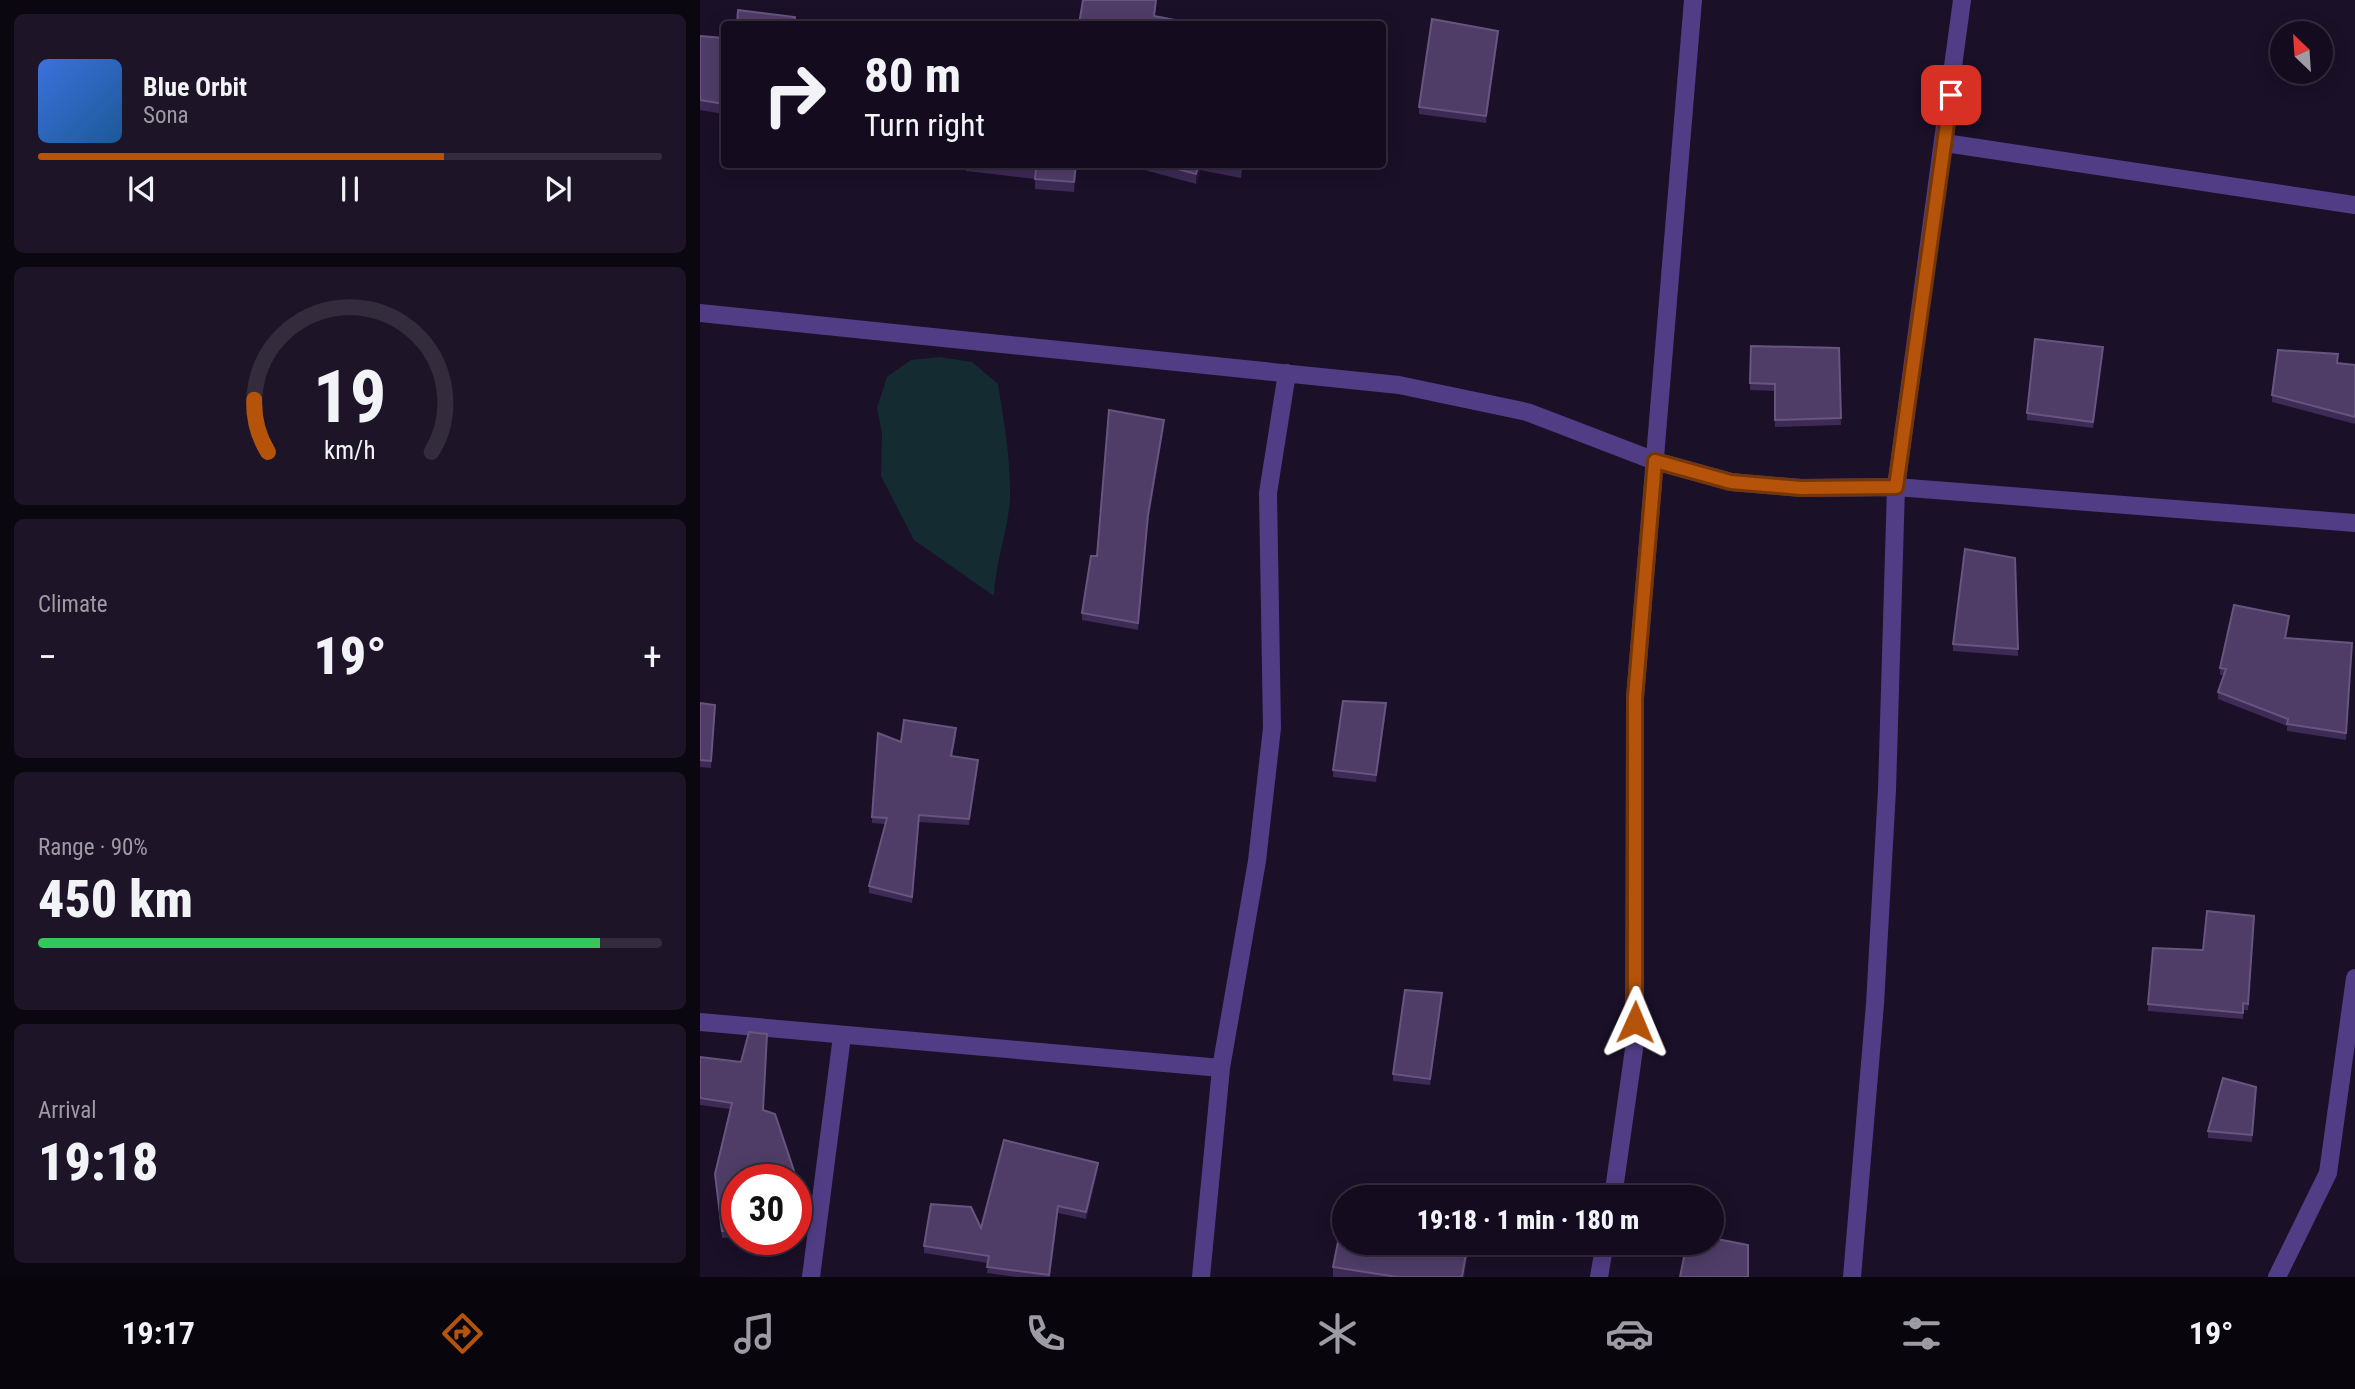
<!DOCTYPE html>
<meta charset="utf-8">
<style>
:root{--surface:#140c1e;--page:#1d1527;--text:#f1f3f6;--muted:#9d9ba4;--line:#332c3c;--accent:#b45309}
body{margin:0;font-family:"Roboto Condensed",sans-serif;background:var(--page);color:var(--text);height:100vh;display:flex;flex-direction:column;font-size:26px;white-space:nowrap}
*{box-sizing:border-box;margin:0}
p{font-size:23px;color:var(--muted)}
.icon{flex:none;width:38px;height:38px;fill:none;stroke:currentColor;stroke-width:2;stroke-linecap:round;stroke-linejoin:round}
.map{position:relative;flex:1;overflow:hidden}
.panel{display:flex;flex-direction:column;gap:14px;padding:14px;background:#0b0710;width:700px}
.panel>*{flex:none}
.guide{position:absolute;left:21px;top:21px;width:665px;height:147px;border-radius:7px;box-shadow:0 4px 18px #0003,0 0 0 2px var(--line);background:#140c1e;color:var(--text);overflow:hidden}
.needle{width:46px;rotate:335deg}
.controls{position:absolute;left:1570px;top:21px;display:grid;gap:14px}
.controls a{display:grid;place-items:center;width:63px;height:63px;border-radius:50%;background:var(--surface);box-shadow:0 4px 18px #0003,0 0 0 2px var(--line);font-size:35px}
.speed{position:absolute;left:21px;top:1164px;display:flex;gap:14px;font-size:35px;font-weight:700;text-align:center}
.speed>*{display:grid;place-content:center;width:91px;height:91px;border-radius:50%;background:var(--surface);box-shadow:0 4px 18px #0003,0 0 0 2px var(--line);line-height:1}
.speed .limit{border:10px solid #d22;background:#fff;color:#111}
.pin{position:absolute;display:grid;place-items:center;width:60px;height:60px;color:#fff;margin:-30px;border-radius:14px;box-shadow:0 4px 10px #0006}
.me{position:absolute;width:77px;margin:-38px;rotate:1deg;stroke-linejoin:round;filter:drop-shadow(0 0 5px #0008)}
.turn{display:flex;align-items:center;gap:24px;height:147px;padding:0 28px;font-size:32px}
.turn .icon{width:91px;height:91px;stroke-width:2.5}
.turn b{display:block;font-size:49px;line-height:60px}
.big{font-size:52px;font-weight:800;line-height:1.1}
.panel .widget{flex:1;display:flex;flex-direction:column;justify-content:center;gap:10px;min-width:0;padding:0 24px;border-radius:10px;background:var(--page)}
.panel .dial{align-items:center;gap:0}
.dial svg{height:182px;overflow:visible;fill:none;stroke:var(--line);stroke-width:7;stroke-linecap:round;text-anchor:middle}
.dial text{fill:var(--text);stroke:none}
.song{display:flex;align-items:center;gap:21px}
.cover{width:84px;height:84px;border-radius:10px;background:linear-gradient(135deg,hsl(220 70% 55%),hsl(210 70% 35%))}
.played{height:7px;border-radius:4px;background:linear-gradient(90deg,var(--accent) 65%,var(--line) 65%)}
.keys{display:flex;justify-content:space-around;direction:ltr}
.heat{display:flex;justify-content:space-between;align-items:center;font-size:38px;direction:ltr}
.charge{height:10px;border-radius:5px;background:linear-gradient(90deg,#34c759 90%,var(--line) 0)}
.trip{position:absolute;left:632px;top:1185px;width:392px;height:70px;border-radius:35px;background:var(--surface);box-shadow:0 4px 18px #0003,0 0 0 2px var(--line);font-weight:800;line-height:70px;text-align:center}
.dock{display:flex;height:112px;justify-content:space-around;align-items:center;background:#08050c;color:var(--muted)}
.dock .icon{width:49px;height:49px}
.dock .current{color:var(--accent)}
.dock b{font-size:32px;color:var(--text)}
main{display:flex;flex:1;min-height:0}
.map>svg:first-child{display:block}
.green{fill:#142b32}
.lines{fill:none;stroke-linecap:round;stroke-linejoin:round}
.street{stroke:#513d86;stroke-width:18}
.wall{fill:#3d2a55}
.shaded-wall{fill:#27183b}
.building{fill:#4f3d67;stroke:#67557f;stroke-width:2}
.route-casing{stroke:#753606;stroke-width:18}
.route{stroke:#b45309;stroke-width:12}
</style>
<main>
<section class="panel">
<div class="widget">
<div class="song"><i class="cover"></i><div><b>Blue Orbit</b><p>Sona</p></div></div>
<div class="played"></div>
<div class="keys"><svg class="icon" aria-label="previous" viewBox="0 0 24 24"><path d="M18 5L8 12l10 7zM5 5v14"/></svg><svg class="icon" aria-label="pause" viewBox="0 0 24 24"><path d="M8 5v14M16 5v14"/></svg><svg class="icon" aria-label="next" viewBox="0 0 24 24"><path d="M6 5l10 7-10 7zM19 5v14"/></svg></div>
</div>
<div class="widget dial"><svg viewBox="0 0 100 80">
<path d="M14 69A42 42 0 1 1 86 69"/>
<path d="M14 69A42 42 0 0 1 8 46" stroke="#b45309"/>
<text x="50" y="56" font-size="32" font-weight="700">19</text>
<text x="50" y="72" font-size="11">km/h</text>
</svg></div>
<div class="widget"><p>Climate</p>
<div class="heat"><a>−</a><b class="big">19°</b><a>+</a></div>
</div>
<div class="widget"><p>Range · 90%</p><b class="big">450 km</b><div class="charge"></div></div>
<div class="widget"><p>Arrival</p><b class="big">19:18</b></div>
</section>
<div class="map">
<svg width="1655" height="1277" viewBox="0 0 1655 1277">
<rect width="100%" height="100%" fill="#1a1028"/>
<!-- green -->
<path class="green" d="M240 357 272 362 298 384C304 422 311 460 310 499 308 531 295 563 294 596L214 540 181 476 182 433 177 408 187 377 211 360Z"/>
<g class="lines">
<!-- street -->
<path class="street" d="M1245 143 1655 205
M0 313 699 385 827 412 955 461 1031 482 1101 488 1196 487 1655 523
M0 1022 521 1068
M913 1197 934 1049 935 698 993 0
M111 1277 142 1036
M501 1277 521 1068 557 861 572 728 568 493 587 373
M899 1277 905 1242
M1152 1277 1175 1004 1187 790 1196 487 1262 0
M1577 1277 1628 1173 1655 978"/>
</g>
<!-- wall -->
<path class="wall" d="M0 36 24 38V114L0 110Z
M798 38 786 123 719 114V107Z
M266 164H377L374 192 335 189V179L266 171Z
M423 164H543L541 178 500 170 496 184Z
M566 164H578L575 170Z
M1051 346 1139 348 1141 425 1075 427V391L1050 390Z
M1403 354 1393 428 1327 420V413Z
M1638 363 1655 365V424L1572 402V395Z
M464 427 448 522 438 630 382 620V613Z
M1315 558 1318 656 1253 651V644Z
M1589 623 1586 638 1652 643 1646 740 1587 731V726L1518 699V692L1523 675H1520V668Z
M0 703 15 711 11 768 0 767Z
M686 710 676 782 633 777V770Z
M256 735 252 756 278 766 269 825 219 822 212 903 169 893V886L185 824 172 823V817L201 742Z
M1554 923 1548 1010H1543V1019L1448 1011V1004L1503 950Z
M742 1000 730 1085 693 1081V1074Z
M0 1057 64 1110 107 1217 37 1180V1237L22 1238 15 1174 30 1109 0 1105Z
M1556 1094 1552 1142 1508 1138V1131Z
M398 1169 386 1219 358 1213 350 1277H316L287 1273 288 1263 224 1253V1246L281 1228Z
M644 1242H769V1247L764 1277H633V1267Z"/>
<!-- shaded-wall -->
<path class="shaded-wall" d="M798 31V38L786 123V116Z
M376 164H377L374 192V182Z
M499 164H500V170L496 184V174Z
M1403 347V354L1393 428V422Z
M464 420V427L448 522 438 630 448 515Z
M686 703V710L676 782V775Z
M278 760V766L269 825V819Z
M742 993V1000L730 1085V1079Z
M398 1163V1169L386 1219V1212Z
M358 1206V1213L349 1277Z
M107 1210V1217L96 1221V1214Z
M768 1242H769V1247L764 1277H762Z"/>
<!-- building -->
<path class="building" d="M383 0H456L454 16 496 24H379Z
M38 10 95 17 94 24H37Z
M732 19 798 31 786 116 719 107Z
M0 36 24 38V104L0 100Z
M293 164H376L374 182 335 179 336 169Z
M459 164H499L496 174Z
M522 164H542L541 168Z
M1335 339 1403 347 1393 422 1327 413Z
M1051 346 1139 348 1141 418 1075 420V384L1050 383Z
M1578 350 1638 354 1637 363 1655 365V417L1572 395Z
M409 410 464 420 448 515 438 623 382 613 391 556H397Z
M1265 549 1315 558 1318 649 1253 644Z
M1534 605 1589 616 1585 638 1652 643 1646 733 1587 724 1588 719 1518 692 1526 669 1520 668Z
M643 701 686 703 676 775 633 770Z
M0 703 15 705 11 761 0 760Z
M204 720 256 728 251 756 278 760 269 819 219 815 212 897 169 886 187 818 172 817 178 733 201 742Z
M1507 911 1554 916 1548 1004 1543 1003V1013L1448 1004 1453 948 1503 950Z
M705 990 742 993 730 1079 693 1074Z
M49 1032 67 1034 63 1110 75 1114 107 1210 96 1214V1180H37V1230L22 1231 15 1174 32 1103 0 1098V1057L41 1062Z
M1523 1078 1556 1087 1552 1135 1508 1131Z
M304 1140 398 1163 386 1212 358 1206 349 1275 287 1267 289 1256 224 1246 231 1204 271 1207 281 1228Z
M642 1222 644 1223V1242H768L762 1277H697L633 1267Z
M1012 1238 1048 1245V1277H980L987 1242H1012Z"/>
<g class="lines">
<defs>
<path id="route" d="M935 1022V698L955 461 1031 482 1101 488 1196 487 1251 95"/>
</defs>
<!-- route casing -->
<use href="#route" class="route-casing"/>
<!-- route -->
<use href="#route" class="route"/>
</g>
</svg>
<div class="controls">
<a><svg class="needle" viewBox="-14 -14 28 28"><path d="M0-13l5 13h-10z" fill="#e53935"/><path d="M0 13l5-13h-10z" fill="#9d9ba4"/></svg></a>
</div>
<div class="speed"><div class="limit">30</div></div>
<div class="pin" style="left:1251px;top:95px;background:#d93025"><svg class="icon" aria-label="arrive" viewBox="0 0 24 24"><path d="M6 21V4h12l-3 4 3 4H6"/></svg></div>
<svg class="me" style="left:935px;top:1022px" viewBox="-20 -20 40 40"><path d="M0-17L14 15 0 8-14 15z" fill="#b45309" stroke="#fff" stroke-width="4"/></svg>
<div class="trip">19:18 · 1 min · 180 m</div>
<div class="guide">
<div class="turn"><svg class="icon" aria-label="right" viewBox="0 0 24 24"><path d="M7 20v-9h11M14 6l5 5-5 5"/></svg><div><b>80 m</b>Turn right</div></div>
</div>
</div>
</main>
<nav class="dock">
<b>19:17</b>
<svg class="icon current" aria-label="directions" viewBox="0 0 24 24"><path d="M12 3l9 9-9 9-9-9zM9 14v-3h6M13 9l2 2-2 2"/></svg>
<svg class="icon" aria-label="music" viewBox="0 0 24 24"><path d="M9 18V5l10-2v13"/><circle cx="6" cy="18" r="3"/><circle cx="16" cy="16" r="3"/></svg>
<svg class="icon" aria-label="phone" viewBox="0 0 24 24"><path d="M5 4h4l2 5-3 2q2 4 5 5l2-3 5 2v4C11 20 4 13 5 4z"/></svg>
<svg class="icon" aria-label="climate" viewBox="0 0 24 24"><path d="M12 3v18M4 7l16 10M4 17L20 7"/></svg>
<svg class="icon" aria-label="car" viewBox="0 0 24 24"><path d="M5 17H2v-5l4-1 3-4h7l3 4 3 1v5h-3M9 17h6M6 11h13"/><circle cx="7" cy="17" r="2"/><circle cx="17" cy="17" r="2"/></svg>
<svg class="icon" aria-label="filters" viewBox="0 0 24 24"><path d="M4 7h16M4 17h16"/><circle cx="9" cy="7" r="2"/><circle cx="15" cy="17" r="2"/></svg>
<b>19°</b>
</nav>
